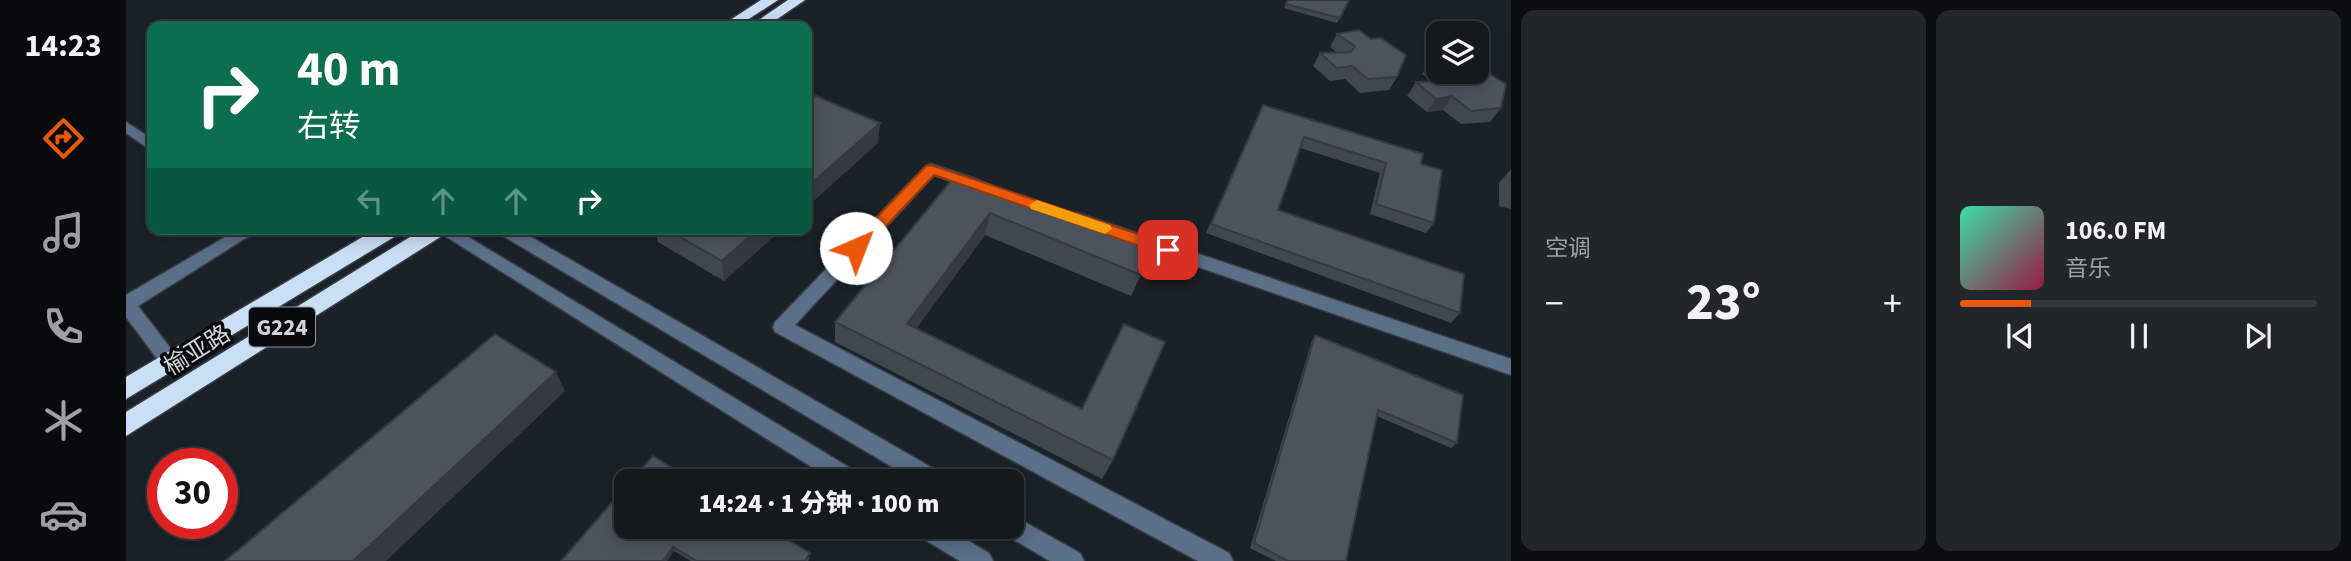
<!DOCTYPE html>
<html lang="zh">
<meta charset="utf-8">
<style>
:root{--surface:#14191e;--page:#21262b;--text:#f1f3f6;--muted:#9da0a4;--line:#33383c;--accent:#ea580c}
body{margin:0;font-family:"Source Sans 3","Noto Sans SC",sans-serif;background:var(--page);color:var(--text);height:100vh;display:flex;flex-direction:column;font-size:26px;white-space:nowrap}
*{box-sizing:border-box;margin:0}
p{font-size:23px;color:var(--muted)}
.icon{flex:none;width:38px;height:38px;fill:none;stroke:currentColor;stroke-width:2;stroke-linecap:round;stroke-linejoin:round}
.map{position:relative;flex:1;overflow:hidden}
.drawer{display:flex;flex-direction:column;gap:10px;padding:10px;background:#0b0e10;width:840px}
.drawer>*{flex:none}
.hud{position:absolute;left:21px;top:21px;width:665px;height:214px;border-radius:14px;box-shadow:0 4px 18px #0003,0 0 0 2px var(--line);background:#0b6e4f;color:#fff;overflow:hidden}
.controls{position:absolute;left:1300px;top:21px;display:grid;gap:14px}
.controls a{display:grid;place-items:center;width:63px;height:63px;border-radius:14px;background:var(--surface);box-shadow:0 4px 18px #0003,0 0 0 2px var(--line);font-size:35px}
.speed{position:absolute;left:21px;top:448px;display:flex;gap:14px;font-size:35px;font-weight:700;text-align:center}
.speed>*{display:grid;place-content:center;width:91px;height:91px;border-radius:50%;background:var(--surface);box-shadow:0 4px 18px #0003,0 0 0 2px var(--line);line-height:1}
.speed .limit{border:10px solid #d22;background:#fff;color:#111}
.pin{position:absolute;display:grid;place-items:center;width:60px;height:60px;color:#fff;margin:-30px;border-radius:14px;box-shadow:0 4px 10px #0006}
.me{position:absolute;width:77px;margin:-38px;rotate:44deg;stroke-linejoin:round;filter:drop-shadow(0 0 5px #0008)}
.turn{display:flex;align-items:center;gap:24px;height:147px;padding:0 35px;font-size:32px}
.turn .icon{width:91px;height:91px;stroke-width:2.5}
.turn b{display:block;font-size:49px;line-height:60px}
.lanes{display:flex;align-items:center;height:66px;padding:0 35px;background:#0003;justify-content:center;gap:35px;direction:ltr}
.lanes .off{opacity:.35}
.big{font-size:52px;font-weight:800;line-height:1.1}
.drawer .card{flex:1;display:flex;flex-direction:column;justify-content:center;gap:10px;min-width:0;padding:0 24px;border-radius:14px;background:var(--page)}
.song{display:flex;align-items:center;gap:21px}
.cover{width:84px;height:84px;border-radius:10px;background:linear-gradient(135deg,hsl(160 70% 55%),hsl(340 70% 35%))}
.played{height:7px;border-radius:4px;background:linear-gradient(90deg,var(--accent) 20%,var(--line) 20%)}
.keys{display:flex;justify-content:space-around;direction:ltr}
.heat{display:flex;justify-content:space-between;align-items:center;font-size:38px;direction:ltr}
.drawer .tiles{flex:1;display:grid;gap:10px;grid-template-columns:repeat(2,1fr)}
.trip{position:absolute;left:488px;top:469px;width:410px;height:70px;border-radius:14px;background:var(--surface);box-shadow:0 4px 18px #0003,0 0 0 2px var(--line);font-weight:800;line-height:70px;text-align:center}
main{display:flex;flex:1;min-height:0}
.tabs{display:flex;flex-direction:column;width:126px;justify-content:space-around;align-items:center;background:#080a0c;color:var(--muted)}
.tabs .icon{width:49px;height:49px}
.tabs .active{color:var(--accent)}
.tabs b{font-size:32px;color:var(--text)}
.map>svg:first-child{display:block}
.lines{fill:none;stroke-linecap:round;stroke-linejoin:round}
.minor-casing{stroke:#373e44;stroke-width:3}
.highway-casing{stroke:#373e44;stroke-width:3}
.minor{fill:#5b6f88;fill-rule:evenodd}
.highway{fill:#cadef6;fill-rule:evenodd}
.wall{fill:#41474f}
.shaded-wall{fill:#353a40}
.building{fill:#4c535c;stroke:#353a40;stroke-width:2}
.route{fill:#ea580c;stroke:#983908;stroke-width:2}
.slow{fill:#f59e0b}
.labels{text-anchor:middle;stroke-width:7;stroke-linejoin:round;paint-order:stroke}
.shield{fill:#080a0d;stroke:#94989c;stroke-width:2}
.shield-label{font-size:23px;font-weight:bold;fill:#d0d5da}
.street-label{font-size:24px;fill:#d0d5da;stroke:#080a0d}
</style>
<main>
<nav class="tabs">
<b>14:23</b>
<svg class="icon active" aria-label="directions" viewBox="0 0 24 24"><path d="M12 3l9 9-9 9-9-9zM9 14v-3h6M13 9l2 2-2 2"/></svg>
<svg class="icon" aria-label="music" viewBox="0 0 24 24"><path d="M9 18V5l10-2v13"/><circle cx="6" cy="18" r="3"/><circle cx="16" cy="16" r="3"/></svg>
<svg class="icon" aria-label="phone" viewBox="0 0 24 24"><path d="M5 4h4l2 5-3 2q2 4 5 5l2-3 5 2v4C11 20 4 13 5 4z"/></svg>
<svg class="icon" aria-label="climate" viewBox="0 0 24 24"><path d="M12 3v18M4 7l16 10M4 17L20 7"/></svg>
<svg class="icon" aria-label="car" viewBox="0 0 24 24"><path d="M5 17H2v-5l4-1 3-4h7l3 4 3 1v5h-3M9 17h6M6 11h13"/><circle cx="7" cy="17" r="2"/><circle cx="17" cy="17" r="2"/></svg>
</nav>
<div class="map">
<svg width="1385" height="561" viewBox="0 0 1385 561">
<rect width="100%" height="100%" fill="#1a2128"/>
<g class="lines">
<defs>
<path id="minor" d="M0 122 26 139V151L0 133Z
M805 164 853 180 856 184 848 189 808 175 669 325 1103 553 1107 561H1072L649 332 647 327 649 322 800 166Z
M951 213 1385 359V375L945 223 943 219 945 215Z
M113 229H134L12 306 55 362 52 368 45 370 38 368 0 317V295Z
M308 229H329L734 474 737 481H708Z
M370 229H391L817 474 820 481H790L372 233Z
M886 515 954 553 958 561H924L878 534 875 527H886Z
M788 527H819L863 553 867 561H834L791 535Z"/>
<path id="highway" d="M635 0H652L612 26H595Z
M662 0H679L641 26H624Z
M250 229H276L273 234 0 399V377Z
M297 229H322L319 234 0 436V412Z"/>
</defs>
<!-- minor casing -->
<use href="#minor" class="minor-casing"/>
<!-- highway casing -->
<use href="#highway" class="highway-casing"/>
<!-- minor -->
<use href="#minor" class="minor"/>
<!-- highway -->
<use href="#highway" class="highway"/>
</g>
<!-- wall -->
<path class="wall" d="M1162 0H1223L1211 23 1158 8Z
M1211 34 1271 77 1263 90 1234 93 1219 79 1204 81 1187 66 1194 53H1212L1204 47Z
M1312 60V72H1351L1375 108 1364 122 1335 124 1317 110 1301 112 1281 96 1290 82H1307L1296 74 1305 61Z
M1137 105 1295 164 1308 223 1300 233 1244 214 1254 173 1174 148 1152 210 1334 313 1325 323 1080 233Z
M1385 169V209L1373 206V183Z
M832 172 1028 248 1005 296 859 235 790 329 987 460 976 479 709 342V322Z
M529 229H656L598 281 532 242Z
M1189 335 1331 443 1325 448 1251 416 1220 561H1150L1124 548 1186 340Z
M500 486 684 557 682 561H565L548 551 541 561H435Z"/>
<!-- shaded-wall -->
<path class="shaded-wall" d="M1326 96 1317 110 1301 112 1310 99Z
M754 123 752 143 681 207V187Z
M864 213 859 235 778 345 781 324Z
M632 229H656L598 281 596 261Z
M430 372 439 391 260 561H227Z
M547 547 548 551 541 561H537Z"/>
<!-- building -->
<path class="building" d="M1162 0H1223L1214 18 1160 4Z
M1233 30 1245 39 1255 38 1280 55 1271 77 1242 79 1226 66 1211 68 1194 53 1225 52 1229 46 1211 34Z
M1312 60V67L1305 61Z
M1351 66 1380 84 1375 108 1345 111 1326 96 1310 99 1290 82 1322 81 1325 75 1321 72H1351Z
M690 96 754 123 681 187V103Z
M1137 105 1297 154 1295 164 1316 170 1308 223 1250 204 1260 163 1178 137 1152 210 1338 274 1334 313 1085 224Z
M832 172 1028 248 1015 275 864 213 781 324 956 409 998 324 1039 342 987 460 709 322Z
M540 229H632L596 261Z
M369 334 430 372 227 561H99Z
M1189 335 1337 395 1331 443 1252 410 1220 561H1162L1128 543Z
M527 456 568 481H504Z
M500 486V527H642L684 553 679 561H571L547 547 537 561H435Z"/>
<!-- route -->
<path class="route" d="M805 165 1048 246 1050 250 1042 256 1037 254 808 175 736 252H725L723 248 725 244 800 166Z"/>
<!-- slow -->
<path class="slow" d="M911 200 984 225 986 229 979 234 905 209 903 205Z"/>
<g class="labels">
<!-- shield labels -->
<rect class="shield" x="123" y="307.5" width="66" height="39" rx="5"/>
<g class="shield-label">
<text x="156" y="335">G224</text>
</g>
<!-- street labels -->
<g class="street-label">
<text transform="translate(71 350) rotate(-32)" y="8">榆亚路</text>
</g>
</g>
</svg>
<div class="controls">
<a><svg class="icon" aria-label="layers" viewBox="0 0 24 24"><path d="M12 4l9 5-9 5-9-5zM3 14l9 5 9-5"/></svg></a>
</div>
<div class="speed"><div class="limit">30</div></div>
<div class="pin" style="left:1042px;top:250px;background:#d93025"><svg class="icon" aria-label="arrive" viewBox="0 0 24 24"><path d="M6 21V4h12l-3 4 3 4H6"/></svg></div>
<svg class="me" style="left:730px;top:248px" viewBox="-20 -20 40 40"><circle r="19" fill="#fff"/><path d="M0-13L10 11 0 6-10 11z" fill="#ea580c"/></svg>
<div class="trip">14:24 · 1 分钟 · 100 m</div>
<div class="hud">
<div class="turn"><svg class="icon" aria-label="right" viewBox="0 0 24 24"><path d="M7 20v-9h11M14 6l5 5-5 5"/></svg><div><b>40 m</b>右转</div></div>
<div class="lanes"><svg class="icon off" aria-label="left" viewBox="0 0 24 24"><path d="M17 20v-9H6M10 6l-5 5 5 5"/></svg><svg class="icon off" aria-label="ahead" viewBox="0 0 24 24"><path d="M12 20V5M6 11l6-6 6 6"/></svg><svg class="icon off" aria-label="ahead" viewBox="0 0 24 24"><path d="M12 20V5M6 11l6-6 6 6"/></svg><svg class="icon" aria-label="right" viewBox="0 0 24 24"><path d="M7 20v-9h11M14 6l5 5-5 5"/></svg></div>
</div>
</div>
<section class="drawer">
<div class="tiles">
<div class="card"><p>空调</p>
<div class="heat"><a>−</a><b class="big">23°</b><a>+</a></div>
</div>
<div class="card">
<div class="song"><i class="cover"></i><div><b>106.0 FM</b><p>音乐</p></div></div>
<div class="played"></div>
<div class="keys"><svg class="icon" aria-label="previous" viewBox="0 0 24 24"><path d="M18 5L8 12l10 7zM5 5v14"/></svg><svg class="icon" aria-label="pause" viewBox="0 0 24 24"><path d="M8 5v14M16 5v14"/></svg><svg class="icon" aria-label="next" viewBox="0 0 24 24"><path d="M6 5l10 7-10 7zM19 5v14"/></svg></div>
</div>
</div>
</section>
</main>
